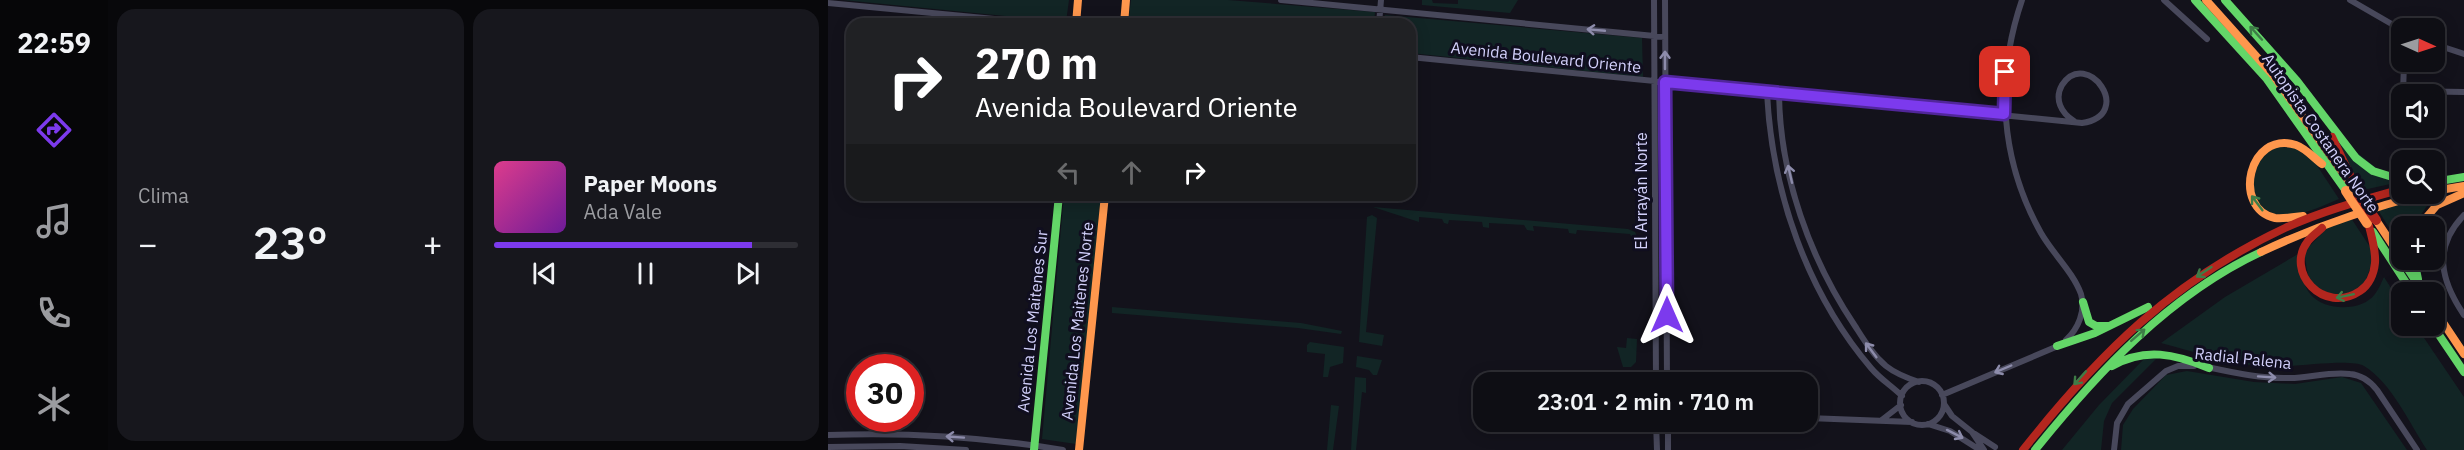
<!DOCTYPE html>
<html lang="es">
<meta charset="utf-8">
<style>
:root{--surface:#0e0e14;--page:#17171d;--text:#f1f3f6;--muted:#9b9ca0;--line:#2e2e34;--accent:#7c3aed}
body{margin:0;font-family:"IBM Plex Sans",sans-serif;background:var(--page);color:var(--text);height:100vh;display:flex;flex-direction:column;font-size:22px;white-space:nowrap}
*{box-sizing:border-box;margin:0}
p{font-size:20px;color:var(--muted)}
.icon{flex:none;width:33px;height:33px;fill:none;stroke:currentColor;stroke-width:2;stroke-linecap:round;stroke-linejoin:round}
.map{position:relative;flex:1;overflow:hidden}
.drawer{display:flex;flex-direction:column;gap:9px;padding:9px;background:#08080b;width:720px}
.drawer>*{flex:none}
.top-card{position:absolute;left:18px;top:18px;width:570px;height:183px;border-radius:18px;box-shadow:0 3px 15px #0003,0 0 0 2px var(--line);background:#202124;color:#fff;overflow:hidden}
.needle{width:39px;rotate:93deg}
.tools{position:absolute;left:1563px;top:18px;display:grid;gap:12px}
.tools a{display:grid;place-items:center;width:54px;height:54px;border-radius:12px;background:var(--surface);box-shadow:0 3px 15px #0003,0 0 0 2px var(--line);font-size:30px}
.speed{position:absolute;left:18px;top:354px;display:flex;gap:12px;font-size:30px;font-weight:700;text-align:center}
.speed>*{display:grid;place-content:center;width:78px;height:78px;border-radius:50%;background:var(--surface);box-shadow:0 3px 15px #0003,0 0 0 2px var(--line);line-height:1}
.speed .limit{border:9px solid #d22;background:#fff;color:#111}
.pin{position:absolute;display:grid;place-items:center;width:51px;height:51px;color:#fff;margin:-26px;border-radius:12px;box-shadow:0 3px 9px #0006}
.me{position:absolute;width:66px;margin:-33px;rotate:0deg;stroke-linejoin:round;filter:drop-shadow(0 0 4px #0008)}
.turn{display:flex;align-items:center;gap:21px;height:126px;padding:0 30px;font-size:27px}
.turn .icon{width:78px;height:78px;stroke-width:2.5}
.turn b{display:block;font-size:42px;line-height:51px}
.lanes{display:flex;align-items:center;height:57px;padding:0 30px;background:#0003;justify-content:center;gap:30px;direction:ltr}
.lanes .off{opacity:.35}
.big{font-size:45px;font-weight:600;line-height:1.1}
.drawer .tile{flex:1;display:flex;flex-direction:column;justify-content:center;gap:9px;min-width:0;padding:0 21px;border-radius:18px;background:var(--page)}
.song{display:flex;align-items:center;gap:18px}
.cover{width:72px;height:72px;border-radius:9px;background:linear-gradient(135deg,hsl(330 70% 55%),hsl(280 70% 35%))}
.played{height:6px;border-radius:3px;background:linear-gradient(90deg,var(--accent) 85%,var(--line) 85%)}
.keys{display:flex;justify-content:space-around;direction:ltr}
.heat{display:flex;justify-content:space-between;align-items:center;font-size:33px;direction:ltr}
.drawer .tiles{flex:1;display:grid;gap:9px;grid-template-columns:repeat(2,1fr)}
.trip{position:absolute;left:645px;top:372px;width:345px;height:60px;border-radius:18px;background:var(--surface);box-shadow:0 3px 15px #0003,0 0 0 2px var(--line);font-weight:600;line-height:60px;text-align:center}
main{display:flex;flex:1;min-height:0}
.menu{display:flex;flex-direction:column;width:108px;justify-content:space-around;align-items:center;background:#060608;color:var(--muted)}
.menu .icon{width:42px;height:42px}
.menu .on{color:var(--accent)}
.menu b{font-size:27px;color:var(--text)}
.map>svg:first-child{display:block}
.green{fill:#122525}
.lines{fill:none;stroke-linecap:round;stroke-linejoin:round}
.street{stroke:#48485b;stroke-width:6}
.fast{stroke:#63d668;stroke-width:8}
.slow{stroke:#ff974d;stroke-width:8}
.jam{stroke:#b3261e;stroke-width:8}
.slow-bridge{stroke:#ff974d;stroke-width:10}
.jam-bridge{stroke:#b3261e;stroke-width:10}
.oneway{stroke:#8d8cab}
.oneway2{stroke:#3e7c47}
.route-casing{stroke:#51269a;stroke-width:15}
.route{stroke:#7c3aed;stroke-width:10}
.labels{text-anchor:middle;stroke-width:6;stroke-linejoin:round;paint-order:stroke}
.street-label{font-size:16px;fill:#d2d0fb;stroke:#100e1f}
</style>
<main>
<nav class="menu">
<b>22:59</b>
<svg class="icon on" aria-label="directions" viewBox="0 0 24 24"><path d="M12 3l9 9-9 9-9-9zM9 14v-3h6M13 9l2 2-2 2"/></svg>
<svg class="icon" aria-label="music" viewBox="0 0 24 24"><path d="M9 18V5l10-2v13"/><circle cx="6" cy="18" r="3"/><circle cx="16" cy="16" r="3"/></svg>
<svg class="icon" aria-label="phone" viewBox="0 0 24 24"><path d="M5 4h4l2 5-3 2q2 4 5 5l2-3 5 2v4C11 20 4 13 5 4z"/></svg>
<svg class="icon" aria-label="climate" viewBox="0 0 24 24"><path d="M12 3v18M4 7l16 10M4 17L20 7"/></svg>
</nav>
<section class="drawer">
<div class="tiles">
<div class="tile"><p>Clima</p>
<div class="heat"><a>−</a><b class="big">23°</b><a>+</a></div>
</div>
<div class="tile">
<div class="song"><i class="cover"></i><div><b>Paper Moons</b><p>Ada Vale</p></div></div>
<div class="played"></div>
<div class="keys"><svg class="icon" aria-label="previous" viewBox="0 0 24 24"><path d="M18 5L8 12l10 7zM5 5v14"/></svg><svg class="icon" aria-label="pause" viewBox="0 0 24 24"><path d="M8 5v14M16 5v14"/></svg><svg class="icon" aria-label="next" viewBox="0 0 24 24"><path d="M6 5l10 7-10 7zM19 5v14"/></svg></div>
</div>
</div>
</section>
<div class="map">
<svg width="1636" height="450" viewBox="0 0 1636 450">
<rect width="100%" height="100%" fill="#13121b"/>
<!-- green -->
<path class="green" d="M15 0H241L238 22Z
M303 0H400L547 12 546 24H300Z
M594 0H604L605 3 630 4V0H690L682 13 594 5Z
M557 15 814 38 815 77 582 53V24H556Z
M1506 134 1567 183 1535 190 1524 173Z
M1448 147 1468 148 1488 164 1511 199C1489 208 1461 223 1438 210 1432 207 1427 197 1423 192L1431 157Z
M1618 194 1599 206 1585 226H1574L1573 247 1550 210Z
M236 195H273L248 444 214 439Z
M545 207 800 229 807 232 810 238H804L802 234 749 230 748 234 741 233 740 229 705 226 706 231 699 230 696 225 661 223V228L655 227 654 222 621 220 620 224 616 223 614 219 591 217V222Z
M544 215 549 218 538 332 556 335 554 346 531 342 539 217Z
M1523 218 1542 247 1545 260 1536 285 1515 297C1478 285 1483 290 1476 252L1499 228Z
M1470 254C1473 267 1474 285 1483 295 1497 311 1534 312 1547 294 1551 289 1553 283 1556 277L1573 304 1574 326H1588L1636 397V450H1599C1582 424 1563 382 1536 366 1522 358 1461 368 1440 367 1405 365 1367 352 1333 343L1397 297Z
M284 307 473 323 514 331 513 334 470 328 284 313Z
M799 338 809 339 808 362 803 367H795L789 347 798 348Z
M482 342 516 347 515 363 502 367 500 377H495L497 354 479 352V345Z
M529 356 554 360 549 375H545L541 370 528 367Z
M1317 358 1328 359 1284 403 1276 421 1273 450H1234L1271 405Z
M1359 371 1426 382 1467 384 1514 377 1533 383 1579 450H1293L1295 425 1305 409 1338 375Z
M527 377 538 378V393L534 392 528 450H523Z
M503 405 511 406 505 450H499Z"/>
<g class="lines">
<!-- street -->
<path class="street" d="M453 0 837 37
M826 0 828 382
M837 0 839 382
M1194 0C1167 79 1172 160 1213 233 1225 254 1245 272 1253 294 1258 311 1250 329 1238 340
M1336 0 1379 39
M1522 0 1574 30
M0 3 219 24
M551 24 553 0
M1606 44 1636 54
M582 57 1254 123C1308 115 1259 47 1234 85 1226 99 1233 113 1246 121
M1575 91 1636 92
M939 93C944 192 979 293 1043 368 1052 379 1064 386 1074 396
M951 94C952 176 982 259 1027 326 1036 340 1045 355 1058 366 1068 374 1079 378 1091 382
M1575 94 1576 62
M1636 215C1604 248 1613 281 1636 315
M1379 367C1407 373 1434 379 1462 378 1481 378 1503 371 1522 374 1533 375 1542 381 1549 390L1589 450
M1072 403a22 22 0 1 1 44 0a22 22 0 1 1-44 0Z
M1114 395 1230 346
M1116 404 1124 416 1144 432 1156 450
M980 418 1084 422
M1055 419 1073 405
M828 422 829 450
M840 422V450
M1100 424 1122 431 1152 450
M1147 434 1167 447
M0 435C79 432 157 437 235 450
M0 447 72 446 138 450
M1286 450 1289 423 1300 404 1338 371 1350 366H1366"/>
<!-- fast -->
<path class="fast" d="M1367 0 1438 78 1518 191
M1397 0 1469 81 1528 158 1545 171 1574 180
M1606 182 1636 177
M1545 232 1584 292
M1574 260 1595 292
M1586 260 1590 279
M1255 302 1261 322 1268 326H1280
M1605 326 1636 372
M1229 346 1267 333 1320 307
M1284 366C1317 347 1347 354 1381 368
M206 450 231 195
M1207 450C1270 372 1341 295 1433 252"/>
<!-- slow -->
<path class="slow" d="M1378 0 1445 75 1530 194
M248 24 250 0
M296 24 298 0
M1606 191 1636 186
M1475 216C1467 217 1455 219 1447 218 1404 209 1420 130 1468 145 1477 148 1486 158 1494 164
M1548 220 1574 259
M1591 226 1609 205 1636 193
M1433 252C1486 227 1539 209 1596 194
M1606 309 1636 354
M251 450 277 195"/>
<!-- jam -->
<path class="jam" d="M1504 137 1523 177
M1494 228C1490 232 1484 236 1480 241 1456 272 1496 315 1532 291 1541 285 1546 274 1547 263 1548 251 1544 238 1541 226
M1195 450C1271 354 1344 281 1457 228 1494 211 1535 200 1574 189"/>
<!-- slow-bridge -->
<path class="slow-bridge" d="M1518 191 1539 223"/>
<!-- jam-bridge -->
<path class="jam-bridge" d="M1530 194 1548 220"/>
</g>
<!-- one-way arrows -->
<defs><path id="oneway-shaft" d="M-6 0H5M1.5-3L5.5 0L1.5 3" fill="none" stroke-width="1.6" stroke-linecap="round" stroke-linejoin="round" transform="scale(1.5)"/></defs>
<g class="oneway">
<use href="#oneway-shaft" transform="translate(768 30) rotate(-175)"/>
<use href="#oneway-shaft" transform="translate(837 60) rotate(-90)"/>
<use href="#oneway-shaft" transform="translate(962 174) rotate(-103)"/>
<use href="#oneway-shaft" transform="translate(1043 350) rotate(-127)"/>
<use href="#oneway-shaft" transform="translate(1175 369) rotate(157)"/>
<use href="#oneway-shaft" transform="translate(1439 377) rotate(4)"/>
<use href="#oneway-shaft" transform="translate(1127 434) rotate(27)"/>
<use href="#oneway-shaft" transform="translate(127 437) rotate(-176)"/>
</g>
<g class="oneway2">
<use href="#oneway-shaft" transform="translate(1428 33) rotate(-132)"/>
<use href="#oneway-shaft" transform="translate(1429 203) rotate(-127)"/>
<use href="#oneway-shaft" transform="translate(1376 272) rotate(147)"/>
<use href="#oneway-shaft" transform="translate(1517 296) rotate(168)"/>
<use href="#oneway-shaft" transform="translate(1310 335) rotate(-41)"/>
<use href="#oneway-shaft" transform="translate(1252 378) rotate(132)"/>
</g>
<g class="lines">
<defs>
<path id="route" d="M839 315 837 82 1176 114 1177 72"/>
</defs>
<!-- route casing -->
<use href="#route" class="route-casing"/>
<!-- route -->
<use href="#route" class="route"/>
</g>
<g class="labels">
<!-- street labels -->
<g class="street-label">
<text transform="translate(718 57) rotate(6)" y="6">Avenida Boulevard Oriente</text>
<text transform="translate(1493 133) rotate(55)" y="6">Autopista Costanera Norte</text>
<text transform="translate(813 191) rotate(-90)" y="6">El Arrayán Norte</text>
<text transform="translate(204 321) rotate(-84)" y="6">Avenida Los Maitenes Sur</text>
<text transform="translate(249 321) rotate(-84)" y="6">Avenida Los Maitenes Norte</text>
<text transform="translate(1415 358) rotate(6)" y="6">Radial Palena</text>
</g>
</g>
</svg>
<div class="tools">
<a><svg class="needle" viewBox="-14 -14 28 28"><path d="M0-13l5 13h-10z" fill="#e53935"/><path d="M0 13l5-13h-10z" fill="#9b9ca0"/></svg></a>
<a><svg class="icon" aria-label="sound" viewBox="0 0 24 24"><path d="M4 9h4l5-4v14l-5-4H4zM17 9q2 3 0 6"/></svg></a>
<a><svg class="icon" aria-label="search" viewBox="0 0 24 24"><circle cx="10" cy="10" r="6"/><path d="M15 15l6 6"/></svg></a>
<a>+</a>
<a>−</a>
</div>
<div class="speed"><div class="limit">30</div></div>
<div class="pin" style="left:1177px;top:72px;background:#d93025"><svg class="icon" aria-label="arrive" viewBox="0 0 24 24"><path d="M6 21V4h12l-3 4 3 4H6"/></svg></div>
<svg class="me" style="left:839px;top:315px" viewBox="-20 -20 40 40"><path d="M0-17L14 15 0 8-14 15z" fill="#7c3aed" stroke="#fff" stroke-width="4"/></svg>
<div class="trip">23:01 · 2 min · 710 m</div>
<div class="top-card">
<div class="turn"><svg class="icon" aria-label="right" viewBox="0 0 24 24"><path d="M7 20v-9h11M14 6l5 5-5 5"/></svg><div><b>270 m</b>Avenida Boulevard Oriente</div></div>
<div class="lanes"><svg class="icon off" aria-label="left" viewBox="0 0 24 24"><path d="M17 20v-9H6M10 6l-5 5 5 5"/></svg><svg class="icon off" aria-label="ahead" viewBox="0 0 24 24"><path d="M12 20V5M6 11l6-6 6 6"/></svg><svg class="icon" aria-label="right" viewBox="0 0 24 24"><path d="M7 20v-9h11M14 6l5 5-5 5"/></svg></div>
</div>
</div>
</main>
